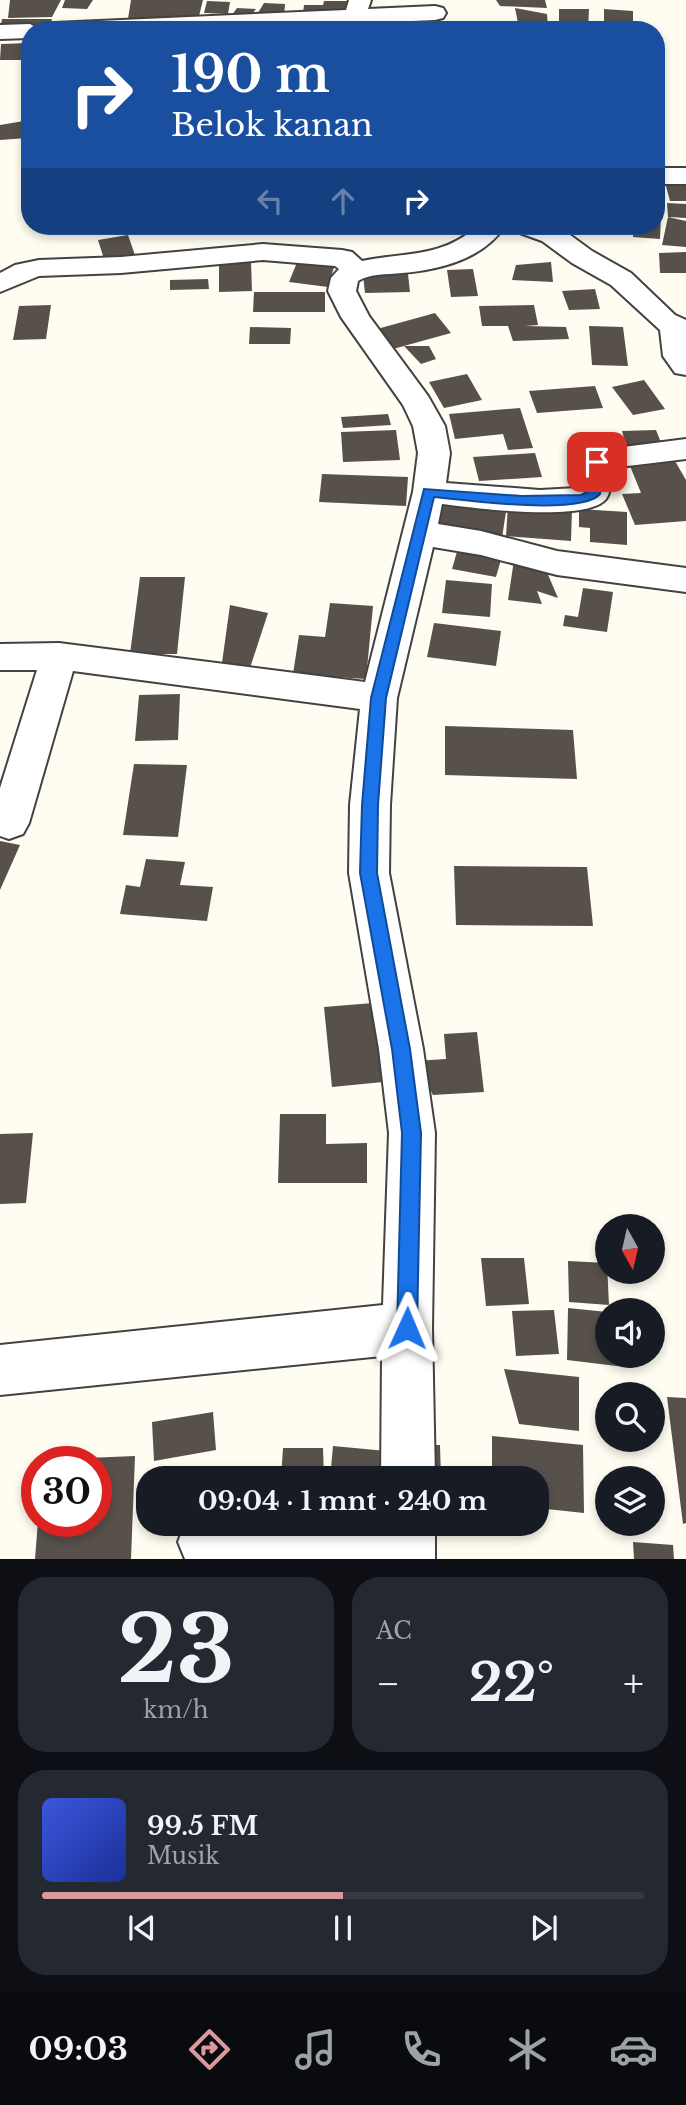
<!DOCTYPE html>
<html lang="id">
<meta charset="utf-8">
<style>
:root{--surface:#171b24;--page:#242831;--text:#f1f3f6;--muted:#9ea1a6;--line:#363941;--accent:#d9999e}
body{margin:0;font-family:"Libre Baskerville",serif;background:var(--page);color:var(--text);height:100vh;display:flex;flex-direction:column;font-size:26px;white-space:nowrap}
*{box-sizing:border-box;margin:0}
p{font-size:23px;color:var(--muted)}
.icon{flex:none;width:38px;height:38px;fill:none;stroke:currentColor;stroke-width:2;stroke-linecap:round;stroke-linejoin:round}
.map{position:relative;height:1559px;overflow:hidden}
.drawer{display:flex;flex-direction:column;gap:18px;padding:18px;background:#0d0f14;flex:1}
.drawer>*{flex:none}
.guide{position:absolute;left:21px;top:21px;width:644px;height:214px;border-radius:28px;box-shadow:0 4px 10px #0003;background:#1a4fa0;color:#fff;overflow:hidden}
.needle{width:46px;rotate:172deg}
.buttons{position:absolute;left:595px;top:1214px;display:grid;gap:14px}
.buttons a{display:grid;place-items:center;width:70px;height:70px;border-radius:50%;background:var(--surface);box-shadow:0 4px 10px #0003;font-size:35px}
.speed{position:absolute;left:21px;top:1446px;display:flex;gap:14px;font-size:35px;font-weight:700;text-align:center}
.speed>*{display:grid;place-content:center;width:91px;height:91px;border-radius:50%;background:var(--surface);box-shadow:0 4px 10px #0003;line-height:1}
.speed .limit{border:10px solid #d22;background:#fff;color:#111}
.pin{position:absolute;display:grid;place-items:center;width:60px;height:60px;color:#fff;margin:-30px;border-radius:14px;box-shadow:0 4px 10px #0006}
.me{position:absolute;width:77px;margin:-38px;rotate:1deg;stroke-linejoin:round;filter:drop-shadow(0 0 5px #0008)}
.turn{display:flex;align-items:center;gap:24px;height:147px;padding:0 35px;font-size:32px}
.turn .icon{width:91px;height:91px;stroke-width:2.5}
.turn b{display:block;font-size:49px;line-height:60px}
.lanes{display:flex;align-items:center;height:66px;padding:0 35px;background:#0003;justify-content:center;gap:35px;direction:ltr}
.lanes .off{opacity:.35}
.big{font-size:52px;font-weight:700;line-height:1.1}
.drawer .widget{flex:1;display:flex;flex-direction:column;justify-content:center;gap:10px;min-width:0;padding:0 24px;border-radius:28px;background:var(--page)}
.drawer .dial{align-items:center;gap:0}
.dial b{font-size:91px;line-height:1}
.song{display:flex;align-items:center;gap:21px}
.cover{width:84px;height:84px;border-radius:10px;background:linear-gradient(135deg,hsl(230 70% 55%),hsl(230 70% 35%))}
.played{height:7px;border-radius:4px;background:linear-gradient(90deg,var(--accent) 50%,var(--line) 50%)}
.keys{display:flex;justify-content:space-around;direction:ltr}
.heat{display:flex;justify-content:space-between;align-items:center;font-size:38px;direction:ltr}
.drawer .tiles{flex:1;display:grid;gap:18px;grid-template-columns:1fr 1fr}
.widget:last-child{grid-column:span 2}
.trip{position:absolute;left:136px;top:1466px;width:413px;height:70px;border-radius:28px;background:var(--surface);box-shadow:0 4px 10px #0003;font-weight:700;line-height:70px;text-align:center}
.tab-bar{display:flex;height:112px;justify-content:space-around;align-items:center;background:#090b0e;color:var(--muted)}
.tab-bar .icon{width:49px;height:49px}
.tab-bar .active{color:var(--accent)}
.tab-bar b{font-size:32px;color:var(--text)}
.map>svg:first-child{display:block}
.building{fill:#57504b}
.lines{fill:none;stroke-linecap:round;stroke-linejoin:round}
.minor-casing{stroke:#424242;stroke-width:4}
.minor{fill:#fff;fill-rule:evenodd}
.route{fill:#1a73e8;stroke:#114b97;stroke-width:2}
</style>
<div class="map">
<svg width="686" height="1559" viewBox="0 0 686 1559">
<rect width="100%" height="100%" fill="#fffcf1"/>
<!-- building -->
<path class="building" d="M10 0H61L52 17 8 18Z
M65 0H93L87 9 62 8Z
M131 0H203L198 20 127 25Z
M496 0H545L547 8 500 6Z
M207 1 230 2 228 14 204 13Z
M324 1H351L350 14 303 13 304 5H323Z
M264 3 285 4 284 17 256 16Z
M237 8 256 9 249 18 229 19Z
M515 8 547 14 548 28H519Z
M559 9H589L588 30 551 28 548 21H559Z
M604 9 633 11V27L604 28Z
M2 19H52L49 29H0Z
M386 24 437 26V30H388Z
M29 43 26 60H0L1 44Z
M30 120 27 138 0 140V125Z
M666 186H686V201H670Z
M667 203 686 204V218L668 217 686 221V247L662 245 668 217Z
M656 213 661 214 660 239 633 237 634 226H656Z
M128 235 136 258 105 262 98 240Z
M686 252V273H660L659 253Z
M298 260 335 264 328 287 289 282Z
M251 262 252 291 219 292V263Z
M551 262 553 282 512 280 516 265Z
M473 269 478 296 451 297 447 270Z
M408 274 410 292 365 293 363 275Z
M208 279 209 289 170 290V280Z
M595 289 600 309 569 310 562 291Z
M254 292H325V312H253Z
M51 305 46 339 13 340 19 306Z
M534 305 538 325 525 326 566 327 569 339 513 341 508 326H482L479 306Z
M435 313 451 333 393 349 377 329Z
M589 326 623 327 628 366 592 365Z
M250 327 291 328 290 344H249Z
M404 346H429L436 359 421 364Z
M467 374 482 400 444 408 429 382Z
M644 380 665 409 633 415 612 387Z
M595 386 603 408 537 413 529 391Z
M520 408 533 448 508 450 503 434 455 439 449 414Z
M388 414 391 425 343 428 341 417Z
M396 430 400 460 343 462 341 432Z
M656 430 664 450 629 455 622 431Z
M535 453 542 477 479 481 473 457Z
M628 461H675L686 480V521L635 525 622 494 641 493Z
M322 474 408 477 406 506 319 502Z
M440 498 507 505 502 538 431 525Z
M508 505 572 510 571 541 506 536Z
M579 509 627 512V545L590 542V528L579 527Z
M458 548 502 556 496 577 452 569Z
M514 560 543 563 558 598 537 591 542 604 508 600Z
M140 577H185L177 654H130Z
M446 580 492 584 490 617 442 613Z
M583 588 613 592 607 632 563 626 565 615 578 617Z
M330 603 373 606 366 679 293 674 299 635 325 637Z
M230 605 268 613 248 674 221 670Z
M434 623 501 631 496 666 427 657Z
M180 694 178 740 135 741 139 695Z
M445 726 573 730 577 779 445 775Z
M134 764 187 765 178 837 123 835Z
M0 841 20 845 0 890Z
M146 859 185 862 180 885 213 887 207 921 120 914 126 885 140 887Z
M454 866 587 867 593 926 456 925Z
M373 1003 383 1082 332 1087 324 1007Z
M477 1032 484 1092 433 1095 415 1061 446 1059 444 1034Z
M280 1114H326V1144L367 1143V1183H278Z
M33 1133 26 1203 0 1204V1134Z
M481 1258H524L529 1304 486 1306Z
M568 1261 607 1263 609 1305 569 1302Z
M568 1308 607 1312V1356H633V1368L567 1360Z
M554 1310 559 1354 516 1356 512 1311Z
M504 1369 579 1377V1431L519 1424Z
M667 1397 686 1398V1523L683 1524Z
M213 1412 216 1450 154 1461 152 1422Z
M492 1436 583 1445 584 1513 537 1508V1479H492Z
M421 1445H440L441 1479H420Z
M333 1446 397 1452 396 1479H330Z
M283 1448H323L324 1479H281Z
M135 1456 131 1559H35L38 1521H96V1461H63V1459Z
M633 1542 673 1545 674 1559H634Z"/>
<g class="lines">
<defs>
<path id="minor" d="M349 0H371L368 9 435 6 443 8 446 13 443 18 435 20 206 30H43L46 25 54 23 346 10Z
M30 24 41 30H30V38L0 39V25Z
M656 168H686V184H656Z
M477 226H505C483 259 439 270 402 273 386 275 371 273 358 281L356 291 369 316 428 396 445 426 450 453 446 483 540 490 577 488 579 464 592 451 686 439V459L611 468C610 477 612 491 606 499 587 523 473 508 442 504L438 524 481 531 557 551 686 568V592L557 575 481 555 433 547 397 698 390 805 389 873 423 1049 435 1133 432 1328 435 1479H381L382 1356 0 1395V1345L383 1305 389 1133 379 1049 349 873 350 805 360 709 73 671 29 823 23 834 9 839 0 836V788L37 670H0V644L59 643 365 682 413 492 418 453 413 426 403 405 341 317 328 291 331 278 339 269 335 266 263 260 121 273 39 276 0 292V273L15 265 39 260 121 257 263 244 342 250 352 252 362 261C404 252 443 258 477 226Z
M514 226H552L562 229 592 251 631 273 675 315 686 320V375L675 373 663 356 660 330 611 285 572 263 542 241 517 232Z
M185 1524H316L381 1530V1524H435V1559H185L178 1542Z"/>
</defs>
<!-- minor casing -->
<use href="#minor" class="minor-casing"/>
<!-- minor -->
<use href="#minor" class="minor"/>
</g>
<!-- route -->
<path class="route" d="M597 457 604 462 600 494C581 516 465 500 434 497L386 698 378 805 377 873 410 1049 421 1133 417 1328 414 1335 407 1338 400 1335 397 1328 402 1133 392 1049 360 873 362 805 371 698 424 489 522 496 581 495 587 492 591 462Z"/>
</svg>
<div class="buttons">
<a><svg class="needle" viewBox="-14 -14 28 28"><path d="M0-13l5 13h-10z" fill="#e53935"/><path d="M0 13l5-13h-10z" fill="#9ea1a6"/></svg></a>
<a><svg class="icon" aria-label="sound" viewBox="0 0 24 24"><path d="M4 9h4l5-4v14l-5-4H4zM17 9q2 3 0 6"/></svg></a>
<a><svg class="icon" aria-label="search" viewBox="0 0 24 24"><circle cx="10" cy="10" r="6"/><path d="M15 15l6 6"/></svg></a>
<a><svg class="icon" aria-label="layers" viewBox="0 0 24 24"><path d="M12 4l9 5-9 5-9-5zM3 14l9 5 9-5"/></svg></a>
</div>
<div class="speed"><div class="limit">30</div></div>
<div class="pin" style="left:597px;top:462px;background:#d93025"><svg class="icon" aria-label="arrive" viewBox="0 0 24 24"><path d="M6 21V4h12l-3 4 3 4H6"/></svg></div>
<svg class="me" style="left:407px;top:1328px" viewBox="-20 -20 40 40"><path d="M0-17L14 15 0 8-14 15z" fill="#1a73e8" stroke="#fff" stroke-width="4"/></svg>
<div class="trip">09:04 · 1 mnt · 240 m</div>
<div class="guide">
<div class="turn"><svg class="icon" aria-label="right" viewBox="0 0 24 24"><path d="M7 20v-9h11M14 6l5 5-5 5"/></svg><div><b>190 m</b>Belok kanan</div></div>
<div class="lanes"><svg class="icon off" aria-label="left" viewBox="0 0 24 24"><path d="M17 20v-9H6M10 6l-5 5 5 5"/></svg><svg class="icon off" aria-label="ahead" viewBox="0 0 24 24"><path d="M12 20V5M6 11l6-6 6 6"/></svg><svg class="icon" aria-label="right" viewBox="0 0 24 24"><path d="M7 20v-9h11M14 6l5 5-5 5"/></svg></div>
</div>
</div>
<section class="drawer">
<div class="tiles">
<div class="widget dial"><b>23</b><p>km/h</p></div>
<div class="widget"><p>AC</p>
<div class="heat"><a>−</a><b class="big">22°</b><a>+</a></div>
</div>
<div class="widget">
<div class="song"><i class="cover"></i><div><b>99.5 FM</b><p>Musik</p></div></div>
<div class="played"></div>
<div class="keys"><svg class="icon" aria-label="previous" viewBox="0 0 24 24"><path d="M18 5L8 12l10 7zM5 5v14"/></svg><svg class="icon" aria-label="pause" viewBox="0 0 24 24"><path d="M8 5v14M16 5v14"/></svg><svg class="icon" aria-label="next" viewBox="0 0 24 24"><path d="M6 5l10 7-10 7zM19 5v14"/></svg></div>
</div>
</div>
</section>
<nav class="tab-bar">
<b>09:03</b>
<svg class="icon active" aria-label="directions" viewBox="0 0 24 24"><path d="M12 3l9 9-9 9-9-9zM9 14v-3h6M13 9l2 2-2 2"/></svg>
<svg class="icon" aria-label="music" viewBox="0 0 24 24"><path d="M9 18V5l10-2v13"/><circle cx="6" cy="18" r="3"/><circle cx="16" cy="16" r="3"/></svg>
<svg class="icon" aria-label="phone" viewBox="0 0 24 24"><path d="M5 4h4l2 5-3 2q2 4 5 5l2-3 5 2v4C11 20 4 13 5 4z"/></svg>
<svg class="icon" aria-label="climate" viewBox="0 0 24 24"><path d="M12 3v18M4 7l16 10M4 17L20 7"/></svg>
<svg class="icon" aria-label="car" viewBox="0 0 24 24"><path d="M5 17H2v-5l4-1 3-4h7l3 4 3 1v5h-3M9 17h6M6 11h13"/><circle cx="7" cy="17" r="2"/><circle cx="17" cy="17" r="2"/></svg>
</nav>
